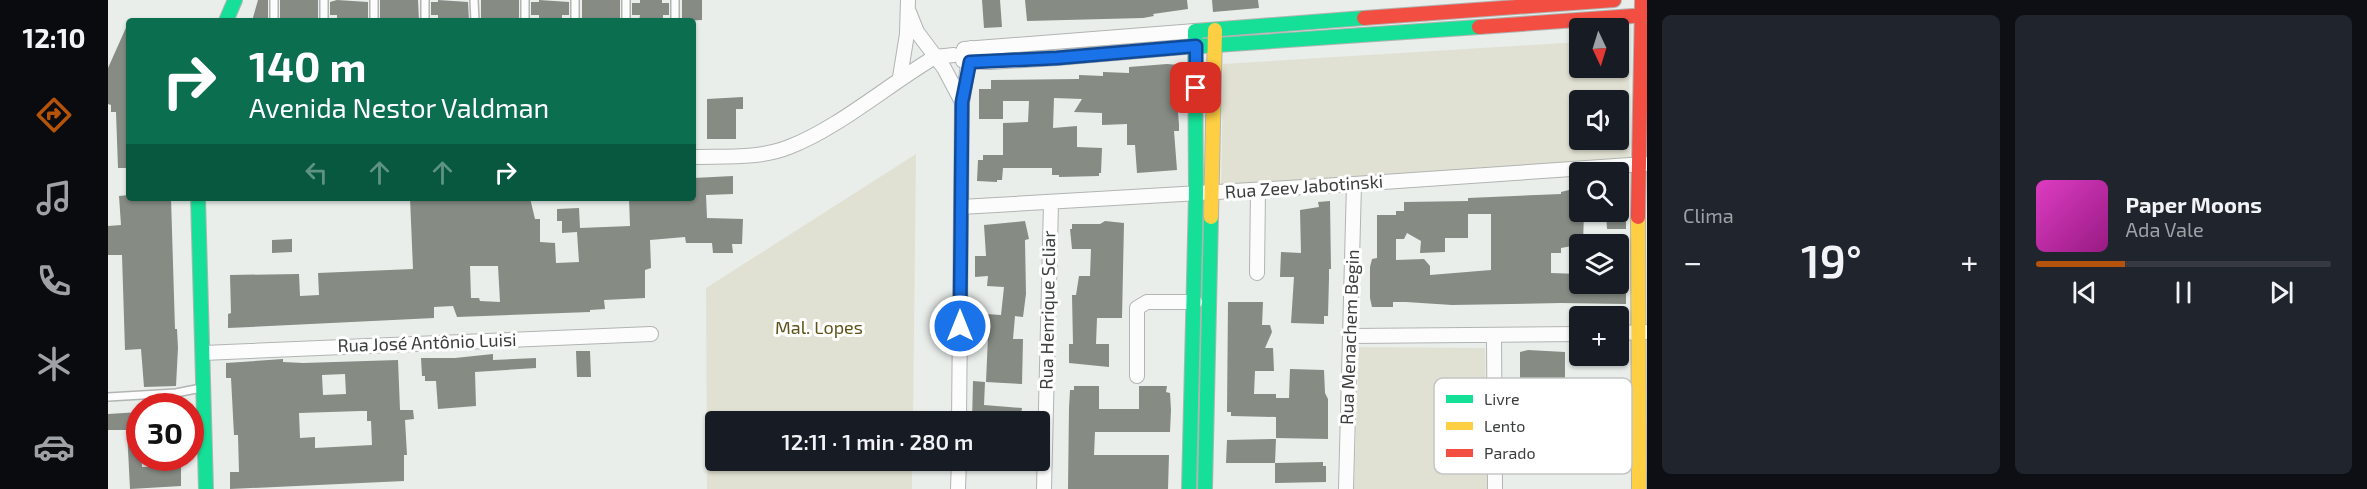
<!DOCTYPE html>
<html lang="pt">
<meta charset="utf-8">
<style>
:root{--surface:#171b24;--page:#20242c;--text:#f1f3f6;--muted:#9ea1a6;--line:#363941;--accent:#b45309}
body{margin:0;font-family:"Exo 2",sans-serif;background:var(--page);color:var(--text);height:100vh;display:flex;flex-direction:column;font-size:22px;white-space:nowrap}
*{box-sizing:border-box;margin:0}
p{font-size:20px;color:var(--muted)}
.icon{flex:none;width:33px;height:33px;fill:none;stroke:currentColor;stroke-width:2;stroke-linecap:round;stroke-linejoin:round}
.map{position:relative;flex:1;overflow:hidden}
.sheet{display:flex;flex-direction:column;gap:15px;padding:15px;background:#0d0f14;width:720px}
.sheet>*{flex:none}
.top-card{position:absolute;left:18px;top:18px;width:570px;height:183px;border-radius:6px;box-shadow:0 2px 4px #0004;background:#0b6e4f;color:#fff;overflow:hidden}
.needle{width:39px;rotate:176deg}
.buttons{position:absolute;left:1461px;top:18px;display:grid;gap:12px}
.buttons a{display:grid;place-items:center;width:60px;height:60px;border-radius:6px;background:var(--surface);box-shadow:0 2px 4px #0004;font-size:30px}
.speed{position:absolute;left:18px;top:393px;display:flex;gap:12px;font-size:30px;font-weight:700;text-align:center}
.speed>*{display:grid;place-content:center;width:78px;height:78px;border-radius:50%;background:var(--surface);box-shadow:0 2px 4px #0004;line-height:1}
.speed .limit{border:9px solid #d22;background:#fff;color:#111}
.pin{position:absolute;display:grid;place-items:center;width:51px;height:51px;color:#fff;margin:-26px;border-radius:12px;box-shadow:0 3px 9px #0006}
.me{position:absolute;width:66px;margin:-33px;rotate:0deg;stroke-linejoin:round;filter:drop-shadow(0 0 4px #0008)}
.turn{display:flex;align-items:center;gap:21px;height:126px;padding:0 24px;font-size:27px}
.turn .icon{width:78px;height:78px;stroke-width:2.5}
.turn b{display:block;font-size:42px;line-height:51px}
.lanes{display:flex;align-items:center;height:57px;padding:0 24px;background:#0003;justify-content:center;gap:30px;direction:ltr}
.lanes .off{opacity:.35}
.big{font-size:45px;font-weight:600;line-height:1.1}
.sheet .widget{flex:1;display:flex;flex-direction:column;justify-content:center;gap:9px;min-width:0;padding:0 21px;border-radius:9px;background:var(--page)}
.song{display:flex;align-items:center;gap:18px}
.cover{width:72px;height:72px;border-radius:9px;background:linear-gradient(135deg,hsl(310 70% 55%),hsl(310 70% 35%))}
.played{height:6px;border-radius:3px;background:linear-gradient(90deg,var(--accent) 30%,var(--line) 30%)}
.keys{display:flex;justify-content:space-around;direction:ltr}
.heat{display:flex;justify-content:space-between;align-items:center;font-size:33px;direction:ltr}
.sheet .tiles{flex:1;display:grid;gap:15px;grid-template-columns:repeat(2,1fr)}
.trip{position:absolute;left:597px;top:411px;width:345px;height:60px;border-radius:6px;background:var(--surface);box-shadow:0 2px 4px #0004;font-weight:600;line-height:60px;text-align:center}
main{display:flex;flex:1;min-height:0}
.tabs{display:flex;flex-direction:column;width:108px;justify-content:space-around;align-items:center;background:#090b0e;color:var(--muted)}
.tabs .icon{width:42px;height:42px}
.tabs .current{color:var(--accent)}
.tabs b{font-size:27px;color:var(--text)}
.map>svg:first-child{display:block}
.green{fill:#e1e1d3;fill-rule:evenodd}
.building{fill:#868b84;fill-rule:evenodd}
.lines{fill:none;stroke-linecap:round;stroke-linejoin:round}
.lane-casing{stroke:#b1b4b2;stroke-width:10}
.street-casing{stroke:#b1b4b2;stroke-width:16}
.fast-casing{stroke:#b1b4b2;stroke-width:16}
.slow-casing{stroke:#b1b4b2;stroke-width:16}
.jam-casing{stroke:#b1b4b2;stroke-width:16}
.lane{stroke:#fcfcfc;stroke-width:7}
.street{stroke:#fcfcfc;stroke-width:14}
.fast{stroke:#16e098;stroke-width:14}
.slow{stroke:#ffcf43;stroke-width:14}
.jam{stroke:#f24e42;stroke-width:14}
.route-casing{stroke:#114b97;stroke-width:15}
.route{stroke:#1a73e8;stroke-width:10}
.labels{text-anchor:middle;stroke-width:6;stroke-linejoin:round;paint-order:stroke}
.street-label{font-size:18px;fill:#3b3e3c;stroke:#fff}
.park-label{font-size:18px;fill:#5d5318;stroke:#fff}
.key{fill:#fff;stroke:#c4c5c4;stroke-width:1.5}
.key-label{font-size:16px;fill:#3b3e3c}
</style>
<main>
<nav class="tabs">
<b>12:10</b>
<svg class="icon current" aria-label="directions" viewBox="0 0 24 24"><path d="M12 3l9 9-9 9-9-9zM9 14v-3h6M13 9l2 2-2 2"/></svg>
<svg class="icon" aria-label="music" viewBox="0 0 24 24"><path d="M9 18V5l10-2v13"/><circle cx="6" cy="18" r="3"/><circle cx="16" cy="16" r="3"/></svg>
<svg class="icon" aria-label="phone" viewBox="0 0 24 24"><path d="M5 4h4l2 5-3 2q2 4 5 5l2-3 5 2v4C11 20 4 13 5 4z"/></svg>
<svg class="icon" aria-label="climate" viewBox="0 0 24 24"><path d="M12 3v18M4 7l16 10M4 17L20 7"/></svg>
<svg class="icon" aria-label="car" viewBox="0 0 24 24"><path d="M5 17H2v-5l4-1 3-4h7l3 4 3 1v5h-3M9 17h6M6 11h13"/><circle cx="7" cy="17" r="2"/><circle cx="17" cy="17" r="2"/></svg>
</nav>
<div class="map">
<svg width="1539" height="489" viewBox="0 0 1539 489">
<rect width="100%" height="100%" fill="#e9eeeb"/>
<!-- green -->
<path class="green" d="M1511 39H1521L1522 164 1113 189 1115 64 1471 42 1472 68H1510ZM1472 100H1510V140H1472Z
M808 154 805 421 608 422V460L804 461V489H599L598 288Z
M1251 347 1377 348 1379 489H1246Z"/>
<!-- building -->
<path class="building" d="M150 0H160V21H144Z
M172 0H210V21H172Z
M229 0 260 2V21H229V15H222V2Z
M272 0H310L311 21H272Z
M330 0 360 2 361 21H330V15H323V2H330Z
M373 0H411V21H373Z
M431 0 461 2V15H454V21H431V15H423V2H431Z
M474 0H512V21H474Z
M532 0H554V3H561V15H555V21H531L532 15H524V3H532Z
M574 0H594V20L574 21Z
M874 0H892L894 27 876 28Z
M917 0H1079L1080 9 1045 14 1046 16 1035 18 919 21Z
M1104 0H1150L1151 8 1105 12Z
M21 21V168H10L8 112H3V105L0 104V68Z
M1059 64 1072 65 1071 85H1068L1071 125V131H1066L1069 170 1029 173 1027 145H1019V124L994 125V113L966 112 974 99 946 98 945 128 969 126V147L994 148 993 173H991V176L951 177V175H944V168H895L894 180H889V182L869 181 870 160H875V155H895V123L920 122 921 101H895V119H871V89H883V80L971 79V75L995 76V72L1021 73V67Z
M635 97V109H628V139H599V99Z
M625 176V194L598 195 599 218 635 219 634 244H624L625 253H605L604 243H578L577 237 542 240 543 268 537 270V298L496 300 497 309 482 310V312L349 317 345 306 326 307V318L120 328V314L123 313 122 275 191 274 192 296 211 295 210 273 305 269 302 198H422L427 219H432V242L447 243 448 263 471 262 469 232 454 233V221H449V209L471 208 472 228 522 226 521 198H585V178ZM362 266H390L392 302 372 301 371 298H363Z
M1510 189H1518V229H1499L1498 212H1510Z
M1461 190H1472V212H1476L1475 244 1453 248V253H1443V273L1472 274V284H1510V268H1518V304L1453 303 1344 305 1298 302H1285V307H1264L1262 298V267L1264 259 1269 258V215H1288V211H1296V202L1360 201V198L1453 194V192ZM1360 214H1383V270L1322 275V266L1316 259 1288 260V239H1296L1299 233 1313 241 1312 253 1337 252V238H1360Z
M21 195V198H63L67 329H69L70 348 68 386 36 387 33 349 17 350 14 255H0V226L13 225 11 196Z
M1222 201 1223 269H1221V278L1220 316H1216V324L1183 323 1186 277H1172L1173 252 1193 253 1192 210 1211 207 1210 202Z
M917 221 921 239 917 240 918 294 915 317 907 316 905 339H915L914 384 878 382 880 336H876L878 314 893 315 896 287 879 286 880 276 867 277V256H878L876 225Z
M997 221 1016 223 1014 318H989L988 344H1001V367L961 363V344H965L964 295H968L971 276H982L983 249H964L962 229H964V224H992Z
M184 239V252L164 253V240Z
M1120 302H1155L1154 325H1162L1164 332 1157 348H1165L1166 371H1147L1146 394H1168V398H1181L1182 369 1216 370 1217 393 1220 399V439L1168 438V417L1123 416V412H1119Z
M1420 350 1457 352V391H1412V352Z
M468 351H482L483 377H469Z
M385 354V360L428 358V368L367 372 368 406 330 409 328 381H317V376H314L313 358H347Z
M175 359V362L195 363 290 360 292 410H305L306 419 297 420 299 455H296V481L122 489V472H131L130 435H126L123 378H118V363ZM237 374 238 394 215 395 214 375ZM253 411H259V421H263L264 445 207 448V437L192 438 191 413Z
M865 381 877 382 876 405 914 408 912 422H864Z
M966 386H991V409H1031V386H1059L1058 392 1062 393 1063 410 1062 432H987L986 455H1061L1060 489H960L961 408 962 390H966Z
M32 412 34 467 73 466V486L22 489 19 430H0V414Z
M1168 439 1167 463H1118L1119 440Z
M1215 462V466H1218V482L1167 483V463Z"/>
<g class="lines">
<defs>
<path id="lane" d="M166 0V21
M216 0V21
M266 0V21
M317 0V21
M366 0 367 21
M417 0V21
M467 0V21
M518 0V21
M567 0V21
M0 397 68 393 93 388"/>
<path id="street" d="M801 12 809 32 836 68 854 102
M856 49 1087 31
M855 61 882 62 949 58 1088 46
M792 77 799 34 800 0
M585 157C617 156 651 159 681 147 729 129 781 84 827 57L846 55
M853 207 1246 184 1537 164
M1149 273 1150 190
M1510 333 1538 332
M1243 336 1472 334
M1386 336 1387 489
M95 353 543 334
M1029 376V308L1039 302H1087
M851 422 854 103 863 48
M850 489 851 460
M936 489 943 203
M1238 489 1246 184"/>
<path id="fast" d="M118 21 127 0
M1094 46 1371 27
M90 198 98 489
M1081 489 1088 194 1087 31 1256 18
M1097 489 1103 217"/>
<path id="slow" d="M1103 217 1107 30
M1530 217 1531 489"/>
<path id="jam" d="M1256 18 1506 0
M1371 27 1539 15
M1530 217 1534 0"/>
</defs>
<!-- lane casing -->
<use href="#lane" class="lane-casing"/>
<!-- street casing -->
<use href="#street" class="street-casing"/>
<!-- fast casing -->
<use href="#fast" class="fast-casing"/>
<!-- slow casing -->
<use href="#slow" class="slow-casing"/>
<!-- jam casing -->
<use href="#jam" class="jam-casing"/>
<!-- lane -->
<use href="#lane" class="lane"/>
<!-- street -->
<use href="#street" class="street"/>
<!-- fast -->
<use href="#fast" class="fast"/>
<!-- slow -->
<use href="#slow" class="slow"/>
<!-- jam -->
<use href="#jam" class="jam"/>
</g>
<g class="lines">
<defs>
<path id="route" d="M852 326 854 102 862 62 949 58 1088 46V88"/>
</defs>
<!-- route casing -->
<use href="#route" class="route-casing"/>
<!-- route -->
<use href="#route" class="route"/>
</g>
<g class="labels">
<!-- street labels -->
<g class="street-label">
<text transform="translate(1196 187) rotate(-4)" y="6">Rua Zeev Jabotinski</text>
<text transform="translate(940 310) rotate(-89)" y="6">Rua Henrique Scliar</text>
<text transform="translate(1242 337) rotate(-88)" y="6">Rua Menachem Begin</text>
<text transform="translate(319 343) rotate(-2)" y="6">Rua José Antônio Luisi</text>
</g>
<!-- park labels -->
<g class="park-label">
<text x="711" y="334">Mal. Lopes</text>
</g>
</g>
<!-- legend -->
<rect x="1326" y="378" width="198" height="96" rx="9" class="key"/>
<rect x="1338" y="395" width="27" height="8" fill="#16e098"/>
<rect x="1338" y="422" width="27" height="8" fill="#ffcf43"/>
<rect x="1338" y="449" width="27" height="8" fill="#f24e42"/>
<g class="key-label">
<text x="1376" y="405">Livre</text>
<text x="1376" y="432">Lento</text>
<text x="1376" y="459">Parado</text>
</g>
</svg>
<div class="buttons">
<a><svg class="needle" viewBox="-14 -14 28 28"><path d="M0-13l5 13h-10z" fill="#e53935"/><path d="M0 13l5-13h-10z" fill="#9ea1a6"/></svg></a>
<a><svg class="icon" aria-label="sound" viewBox="0 0 24 24"><path d="M4 9h4l5-4v14l-5-4H4zM17 9q2 3 0 6"/></svg></a>
<a><svg class="icon" aria-label="search" viewBox="0 0 24 24"><circle cx="10" cy="10" r="6"/><path d="M15 15l6 6"/></svg></a>
<a><svg class="icon" aria-label="layers" viewBox="0 0 24 24"><path d="M12 4l9 5-9 5-9-5zM3 14l9 5 9-5"/></svg></a>
<a>+</a>
</div>
<div class="speed"><div class="limit">30</div></div>
<div class="pin" style="left:1088px;top:88px;background:#d93025"><svg class="icon" aria-label="arrive" viewBox="0 0 24 24"><path d="M6 21V4h12l-3 4 3 4H6"/></svg></div>
<svg class="me" style="left:852px;top:326px" viewBox="-20 -20 40 40"><circle r="17" fill="#1a73e8" stroke="#fff" stroke-width="3"/><path d="M0-11L8 9 0 5-8 9z" fill="#fff"/></svg>
<div class="trip">12:11 · 1 min · 280 m</div>
<div class="top-card">
<div class="turn"><svg class="icon" aria-label="right" viewBox="0 0 24 24"><path d="M7 20v-9h11M14 6l5 5-5 5"/></svg><div><b>140 m</b>Avenida Nestor Valdman</div></div>
<div class="lanes"><svg class="icon off" aria-label="left" viewBox="0 0 24 24"><path d="M17 20v-9H6M10 6l-5 5 5 5"/></svg><svg class="icon off" aria-label="ahead" viewBox="0 0 24 24"><path d="M12 20V5M6 11l6-6 6 6"/></svg><svg class="icon off" aria-label="ahead" viewBox="0 0 24 24"><path d="M12 20V5M6 11l6-6 6 6"/></svg><svg class="icon" aria-label="right" viewBox="0 0 24 24"><path d="M7 20v-9h11M14 6l5 5-5 5"/></svg></div>
</div>
</div>
<section class="sheet">
<div class="tiles">
<div class="widget"><p>Clima</p>
<div class="heat"><a>−</a><b class="big">19°</b><a>+</a></div>
</div>
<div class="widget">
<div class="song"><i class="cover"></i><div><b>Paper Moons</b><p>Ada Vale</p></div></div>
<div class="played"></div>
<div class="keys"><svg class="icon" aria-label="previous" viewBox="0 0 24 24"><path d="M18 5L8 12l10 7zM5 5v14"/></svg><svg class="icon" aria-label="pause" viewBox="0 0 24 24"><path d="M8 5v14M16 5v14"/></svg><svg class="icon" aria-label="next" viewBox="0 0 24 24"><path d="M6 5l10 7-10 7zM19 5v14"/></svg></div>
</div>
</div>
</section>
</main>
